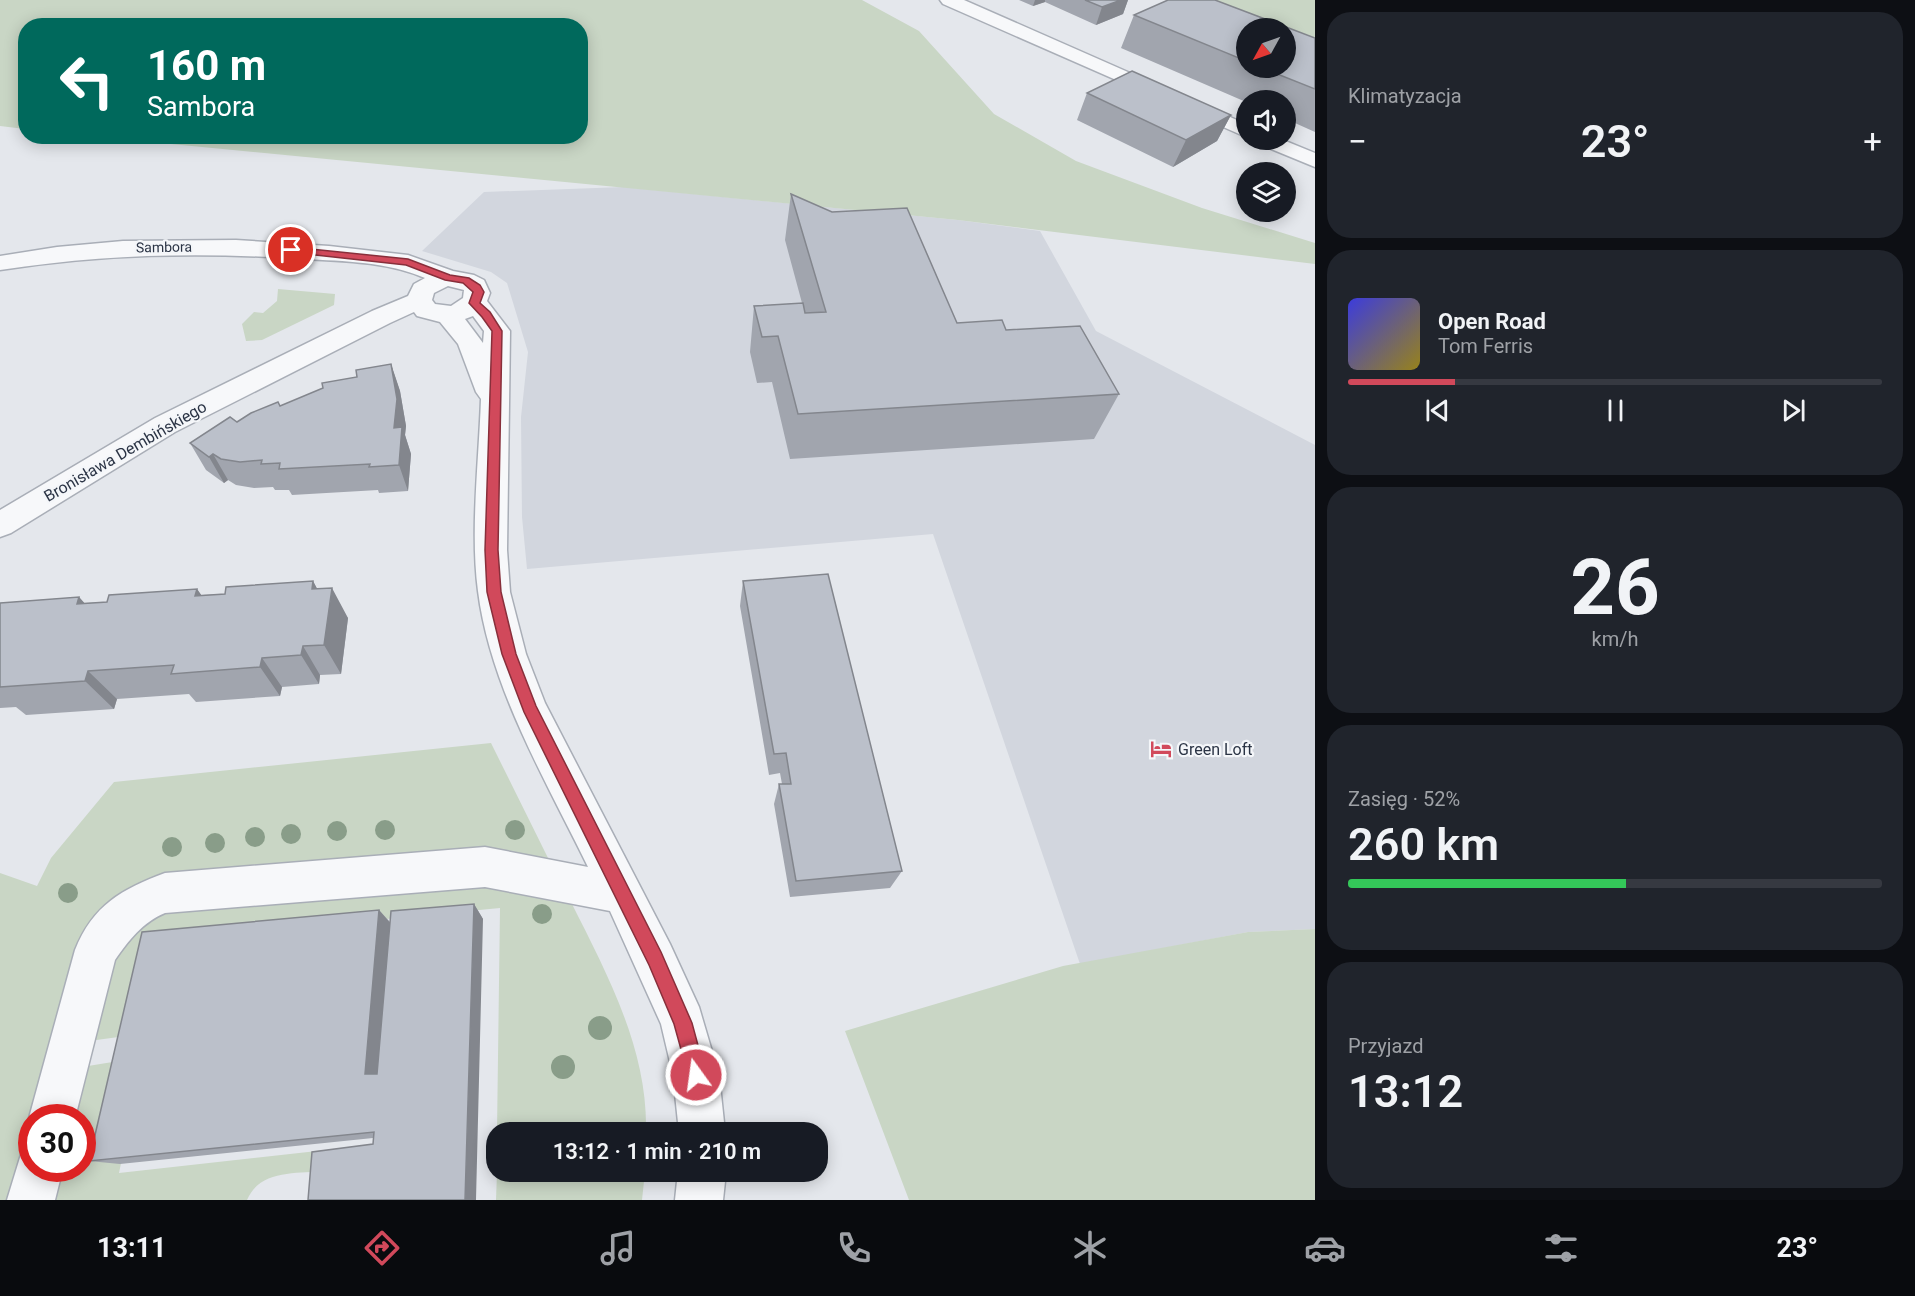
<!DOCTYPE html>
<html lang="pl">
<meta charset="utf-8">
<style>
:root{--surface:#171b24;--page:#20242c;--text:#f1f3f6;--muted:#9ea1a6;--line:#363941;--accent:#d1495b}
body{margin:0;font-family:Roboto,sans-serif;background:var(--page);color:var(--text);height:100vh;display:flex;flex-direction:column;font-size:22px;white-space:nowrap}
*{box-sizing:border-box;margin:0}
p{font-size:20px;color:var(--muted)}
.icon{flex:none;width:33px;height:33px;fill:none;stroke:currentColor;stroke-width:2;stroke-linecap:round;stroke-linejoin:round}
.map{position:relative;flex:1;overflow:hidden}
.details{display:flex;flex-direction:column;gap:12px;padding:12px;background:#0d0f14;width:600px}
.details>*{flex:none}
.hud{position:absolute;left:18px;top:18px;width:570px;height:126px;border-radius:24px;box-shadow:0 3px 15px #0003;background:#00695c;color:#fff;overflow:hidden}
.needle{width:39px;rotate:230deg}
.tools{position:absolute;left:1236px;top:18px;display:grid;gap:12px}
.tools a{display:grid;place-items:center;width:60px;height:60px;border-radius:50%;background:var(--surface);box-shadow:0 3px 15px #0003;font-size:30px}
.speed{position:absolute;left:18px;top:1104px;display:flex;gap:12px;font-size:30px;font-weight:700;text-align:center}
.speed>*{display:grid;place-content:center;width:78px;height:78px;border-radius:50%;background:var(--surface);box-shadow:0 3px 15px #0003;line-height:1}
.speed .limit{border:9px solid #d22;background:#fff;color:#111}
.pin{position:absolute;display:grid;place-items:center;width:51px;height:51px;color:#fff;margin:-26px;border:3px solid #fff;border-radius:50%;box-shadow:0 2px 6px #0007}
.me{position:absolute;width:66px;margin:-33px;rotate:346deg;stroke-linejoin:round;filter:drop-shadow(0 0 4px #0008)}
.turn{display:flex;align-items:center;gap:21px;height:126px;padding:0 30px;font-size:27px}
.turn .icon{width:78px;height:78px;stroke-width:2.5}
.turn b{display:block;font-size:42px;line-height:51px}
.big{font-size:45px;font-weight:600;line-height:1.1}
.details .widget{flex:1;display:flex;flex-direction:column;justify-content:center;gap:9px;min-width:0;padding:0 21px;border-radius:24px;background:var(--page)}
.details .dial{align-items:center;gap:0}
.dial b{font-size:78px;line-height:1}
.song{display:flex;align-items:center;gap:18px}
.cover{width:72px;height:72px;border-radius:9px;background:linear-gradient(135deg,hsl(240 70% 55%),hsl(50 70% 35%))}
.played{height:6px;border-radius:3px;background:linear-gradient(90deg,var(--accent) 20%,var(--line) 20%)}
.keys{display:flex;justify-content:space-around;direction:ltr}
.heat{display:flex;justify-content:space-between;align-items:center;font-size:33px;direction:ltr}
.charge{height:9px;border-radius:4px;background:linear-gradient(90deg,#34c759 52%,var(--line) 0)}
.trip{position:absolute;left:486px;top:1122px;width:342px;height:60px;border-radius:24px;background:var(--surface);box-shadow:0 3px 15px #0003;font-weight:600;line-height:60px;text-align:center}
.tabs{display:flex;height:96px;justify-content:space-around;align-items:center;background:#090b0e;color:var(--muted)}
.tabs .icon{width:42px;height:42px}
.tabs .on{color:var(--accent)}
.tabs b{font-size:27px;color:var(--text)}
main{display:flex;flex:1;min-height:0}
.map>svg:first-child{display:block}
.built{fill:#d2d6de}
.green{fill:#c9d6c5}
.lines{fill:none;stroke-linecap:round;stroke-linejoin:round}
.minor-casing{stroke:#a9aeb7;stroke-width:3}
.minor{fill:#f7f8fa;fill-rule:evenodd}
.tree{fill:#899d89}
.wall{fill:#a1a5ae;fill-rule:evenodd}
.shaded-wall{fill:#83868d}
.building{fill:#bbc0ca;stroke:#83868d;stroke-width:1.5}
.route{fill:#d1495b;stroke:#882f3b;stroke-width:1.5}
.labels{text-anchor:middle;stroke-width:4.5;stroke-linejoin:round;paint-order:stroke}
.far-street-label{font-size:14px;fill:#2b3445;stroke:#f4f6f9}
.street-label{font-size:16px;fill:#2b3445;stroke:#f4f6f9}
.poi-label{font-size:16px;fill:#2b3445;stroke:#f4f6f9;text-anchor:start}
</style>
<main>
<div class="map">
<svg width="1315" height="1200" viewBox="0 0 1315 1200">
<rect width="100%" height="100%" fill="#e4e7ec"/>
<!-- built -->
<path class="built" d="M623 187 958 220 1040 231 1096 331 1315 445V929L1248 932 1080 964 933 534 527 569 522 517 521 417 528 352 507 283 491 272 422 251 484 192Z"/>
<!-- green -->
<path class="green" d="M0 0H862L919 31 994 114 1076 161 1202 208 1315 243V264L958 220 99 137 580 136V26H26L25 129 0 126Z
M1197 0H1315V43L1286 28Z
M278 289 335 294 334 305 262 340 246 341 242 324 254 312 263 313 277 301Z
M491 743 548 858 471 852 160 879 81 944 8 1200H0V873L37 886 51 858 114 782Z
M474 879 571 902C607 974 648 1049 646 1132H497L500 908 168 940 148 1033 89 1041 107 960 148 915Z
M1315 929V1200H909L845 1031 1063 966 1248 932Z
M143 1057 119 1173 326 1150 325 1171C297 1174 260 1169 247 1200H51L59 1169 82 1168V1118L70 1117 82 1067Z
M497 1172H645L642 1200H496Z"/>
<g class="lines">
<defs>
<path id="minor" d="M940 0H964L1246 124V137L943 4Z
M1255 140H1283L1315 153V167L1259 144Z
M236 240 329 246 408 255 453 271 474 275 484 280 490 293 487 301 510 331 507 550 510 592 526 654 545 703 670 944 699 1007 719 1075 725 1132H679L673 1075 661 1024 610 911 485 887 165 913C143 922 128 941 115 960L75 1118H32V1124L29 1118 75 950C93 905 122 889 165 873L485 847 588 867C546 781 490 687 478 591 470 532 479 459 481 399L476 392 458 344 440 322 417 316 414 312 390 323 175 432 11 533 0 537V510L155 418 372 311 408 296 414 284 425 278C388 262 344 261 304 259 199 252 104 254 0 270V256L57 247 123 241ZM448 286 464 290 463 298 451 306 435 304 432 300 434 293ZM473 316 484 331 483 343 465 319Z
M32 1147V1168H63L55 1200H7L22 1151Z
M678 1172H726L723 1200H675Z"/>
</defs>
<!-- minor casing -->
<use href="#minor" class="minor-casing"/>
<!-- minor -->
<use href="#minor" class="minor"/>
</g>
<!-- trees -->
<g class="tree">
<circle cx="385" cy="830" r="10"/>
<circle cx="515" cy="830" r="10"/>
<circle cx="337" cy="831" r="10"/>
<circle cx="291" cy="834" r="10"/>
<circle cx="255" cy="837" r="10"/>
<circle cx="215" cy="843" r="10"/>
<circle cx="172" cy="847" r="10"/>
<circle cx="68" cy="893" r="10"/>
<circle cx="542" cy="914" r="10"/>
<circle cx="600" cy="1028" r="12"/>
<circle cx="563" cy="1067" r="12"/>
</g>
<!-- wall -->
<path class="wall" d="M1019 0H1128L1123 14 1096 25 1045 2 1033 6Z
M1168 0H1215L1315 38V132L1286 119V100H1246V102L1121 48 1134 15ZM1246 28H1286V68H1246Z
M1087 93 1231 115 1217 141 1173 167 1077 120Z
M791 194 957 323 1006 330 1119 394 1094 439 790 459 772 382 757 383 750 352 754 306 802 303 785 240Z
M391 364 400 391 406 426 405 435 411 454 408 491 379 493 378 490 292 495 289 490H275L273 487 254 488 236 485 228 480 224 483 206 470 190 443 237 422Z
M313 581 317 589 348 618 341 674 320 675 319 684 282 687 280 696 196 702 189 694 117 699 114 709 26 715 16 707 0 708V603L79 597 84 603 107 602 197 589 201 595 225 594Z
M743 581 902 871 890 888 790 897 774 804 779 784H782L780 773 769 775 740 606Z
M474 904 483 919 373 1144V1138L120 1164 89 1161 379 910 390 922Z"/>
<!-- shaded-wall -->
<path class="shaded-wall" d="M1035 0H1045V2L1033 6Z
M1121 0H1128L1123 14 1096 25 1102 7Z
M1231 115 1217 141 1173 167 1186 140Z
M391 364 400 391 406 426 405 435 411 454 408 491 399 465 394 428Z
M213 454 228 480 224 483 209 457Z
M313 581 329 611 332 588 348 618 341 674 324 645 312 589Z
M197 589 219 620 195 596Z
M79 597 107 628 77 604Z
M303 646 320 675 319 684 301 655Z
M262 658 282 687 280 696 260 667Z
M88 671 117 699 114 709 85 681Z
M474 904 483 919 476 1200H465Z
M379 910 392 925 380 1082 365 1074Z"/>
<!-- building -->
<path class="building" d="M1085 0H1121L1102 7Z
M1168 0H1215L1315 38V89L1262 68H1286V28H1246V61L1134 15Z
M1132 71 1231 115 1186 140 1087 93Z
M791 194 832 212 907 208 957 323 1002 320 1006 330 1080 326 1119 394 798 414 778 336 762 337 754 306 803 303 805 313 826 312Z
M391 364 397 399 394 428 402 427 399 465 369 467 370 464 279 469 280 463 261 464 262 460 240 462 221 459 213 454 209 457 190 443 230 417 237 422 251 413 278 402 280 406 323 388 322 383 357 377 356 370Z
M828 574 902 871 796 881 779 784H791L786 753 774 754 743 581Z
M313 581 312 589 332 588 324 645 303 646 301 655 262 658 260 667 171 674 174 665 88 671 85 681 0 687V603L79 597 77 604 107 602 109 595 197 589 195 596 225 594 226 587Z
M474 904 465 1200H308L312 1152 373 1144 374 1132 89 1161 142 932 379 910 365 1074H377L391 911Z"/>
<!-- route -->
<path class="route" d="M291 247 408 259 450 275 469 278 480 285 484 292 480 303 490 312 502 331 498 550 501 592 516 654 536 706 661 952 692 1023 706 1075 703 1082 696 1084 690 1082 674 1024 649 965 524 712 502 654 487 592 485 550 492 331 482 317 469 303 473 292 463 283 445 280 406 265 288 252V248Z"/>
<!-- icons -->
<defs>
<symbol id="hotel-bare" viewBox="-9 -9 18 18"><path d="M-6-4.5h1.5V1H6V5H4.5V3h-9V5H-6ZM-4 0a1.8 1.8 0 1 1 3.6 0ZM.5 0V-2.5h3Q6-2.5 6 0Z" fill="#d1495b" stroke="#f4f6f9" stroke-width="2.5" paint-order="stroke"/></symbol>
</defs>
<g fill-rule="evenodd">
<use href="#hotel-bare" x="1146" y="734" width="30" height="30"/>
</g>
<g class="labels">
<!-- far-street labels -->
<g class="far-street-label">
<text transform="translate(164 247) rotate(-1)" y="5">Sambora</text>
</g>
<!-- street labels -->
<g class="street-label">
<text transform="translate(125 451) rotate(-30)" y="6">Bronisława Dembińskiego</text>
</g>
<!-- poi labels -->
<g class="poi-label">
<text x="1178" y="755">Green Loft</text>
</g>
</g>
</svg>
<div class="tools">
<a><svg class="needle" viewBox="-14 -14 28 28"><path d="M0-13l5 13h-10z" fill="#e53935"/><path d="M0 13l5-13h-10z" fill="#9ea1a6"/></svg></a>
<a><svg class="icon" aria-label="sound" viewBox="0 0 24 24"><path d="M4 9h4l5-4v14l-5-4H4zM17 9q2 3 0 6"/></svg></a>
<a><svg class="icon" aria-label="layers" viewBox="0 0 24 24"><path d="M12 4l9 5-9 5-9-5zM3 14l9 5 9-5"/></svg></a>
</div>
<div class="speed"><div class="limit">30</div></div>
<div class="pin" style="left:291px;top:250px;background:#d93025"><svg class="icon" aria-label="arrive" viewBox="0 0 24 24"><path d="M6 21V4h12l-3 4 3 4H6"/></svg></div>
<svg class="me" style="left:696px;top:1075px" viewBox="-20 -20 40 40"><circle r="17" fill="#d1495b" stroke="#fff" stroke-width="3"/><path d="M0-11L8 9 0 5-8 9z" fill="#fff"/></svg>
<div class="trip">13:12 · 1 min · 210 m</div>
<div class="hud">
<div class="turn"><svg class="icon" aria-label="left" viewBox="0 0 24 24"><path d="M17 20v-9H6M10 6l-5 5 5 5"/></svg><div><b>160 m</b>Sambora</div></div>
</div>
</div>
<section class="details">
<div class="widget"><p>Klimatyzacja</p>
<div class="heat"><a>−</a><b class="big">23°</b><a>+</a></div>
</div>
<div class="widget">
<div class="song"><i class="cover"></i><div><b>Open Road</b><p>Tom Ferris</p></div></div>
<div class="played"></div>
<div class="keys"><svg class="icon" aria-label="previous" viewBox="0 0 24 24"><path d="M18 5L8 12l10 7zM5 5v14"/></svg><svg class="icon" aria-label="pause" viewBox="0 0 24 24"><path d="M8 5v14M16 5v14"/></svg><svg class="icon" aria-label="next" viewBox="0 0 24 24"><path d="M6 5l10 7-10 7zM19 5v14"/></svg></div>
</div>
<div class="widget dial"><b>26</b><p>km/h</p></div>
<div class="widget"><p>Zasięg · 52%</p><b class="big">260 km</b><div class="charge"></div></div>
<div class="widget"><p>Przyjazd</p><b class="big">13:12</b></div>
</section>
</main>
<nav class="tabs">
<b>13:11</b>
<svg class="icon on" aria-label="directions" viewBox="0 0 24 24"><path d="M12 3l9 9-9 9-9-9zM9 14v-3h6M13 9l2 2-2 2"/></svg>
<svg class="icon" aria-label="music" viewBox="0 0 24 24"><path d="M9 18V5l10-2v13"/><circle cx="6" cy="18" r="3"/><circle cx="16" cy="16" r="3"/></svg>
<svg class="icon" aria-label="phone" viewBox="0 0 24 24"><path d="M5 4h4l2 5-3 2q2 4 5 5l2-3 5 2v4C11 20 4 13 5 4z"/></svg>
<svg class="icon" aria-label="climate" viewBox="0 0 24 24"><path d="M12 3v18M4 7l16 10M4 17L20 7"/></svg>
<svg class="icon" aria-label="car" viewBox="0 0 24 24"><path d="M5 17H2v-5l4-1 3-4h7l3 4 3 1v5h-3M9 17h6M6 11h13"/><circle cx="7" cy="17" r="2"/><circle cx="17" cy="17" r="2"/></svg>
<svg class="icon" aria-label="filters" viewBox="0 0 24 24"><path d="M4 7h16M4 17h16"/><circle cx="9" cy="7" r="2"/><circle cx="15" cy="17" r="2"/></svg>
<b>23°</b>
</nav>
